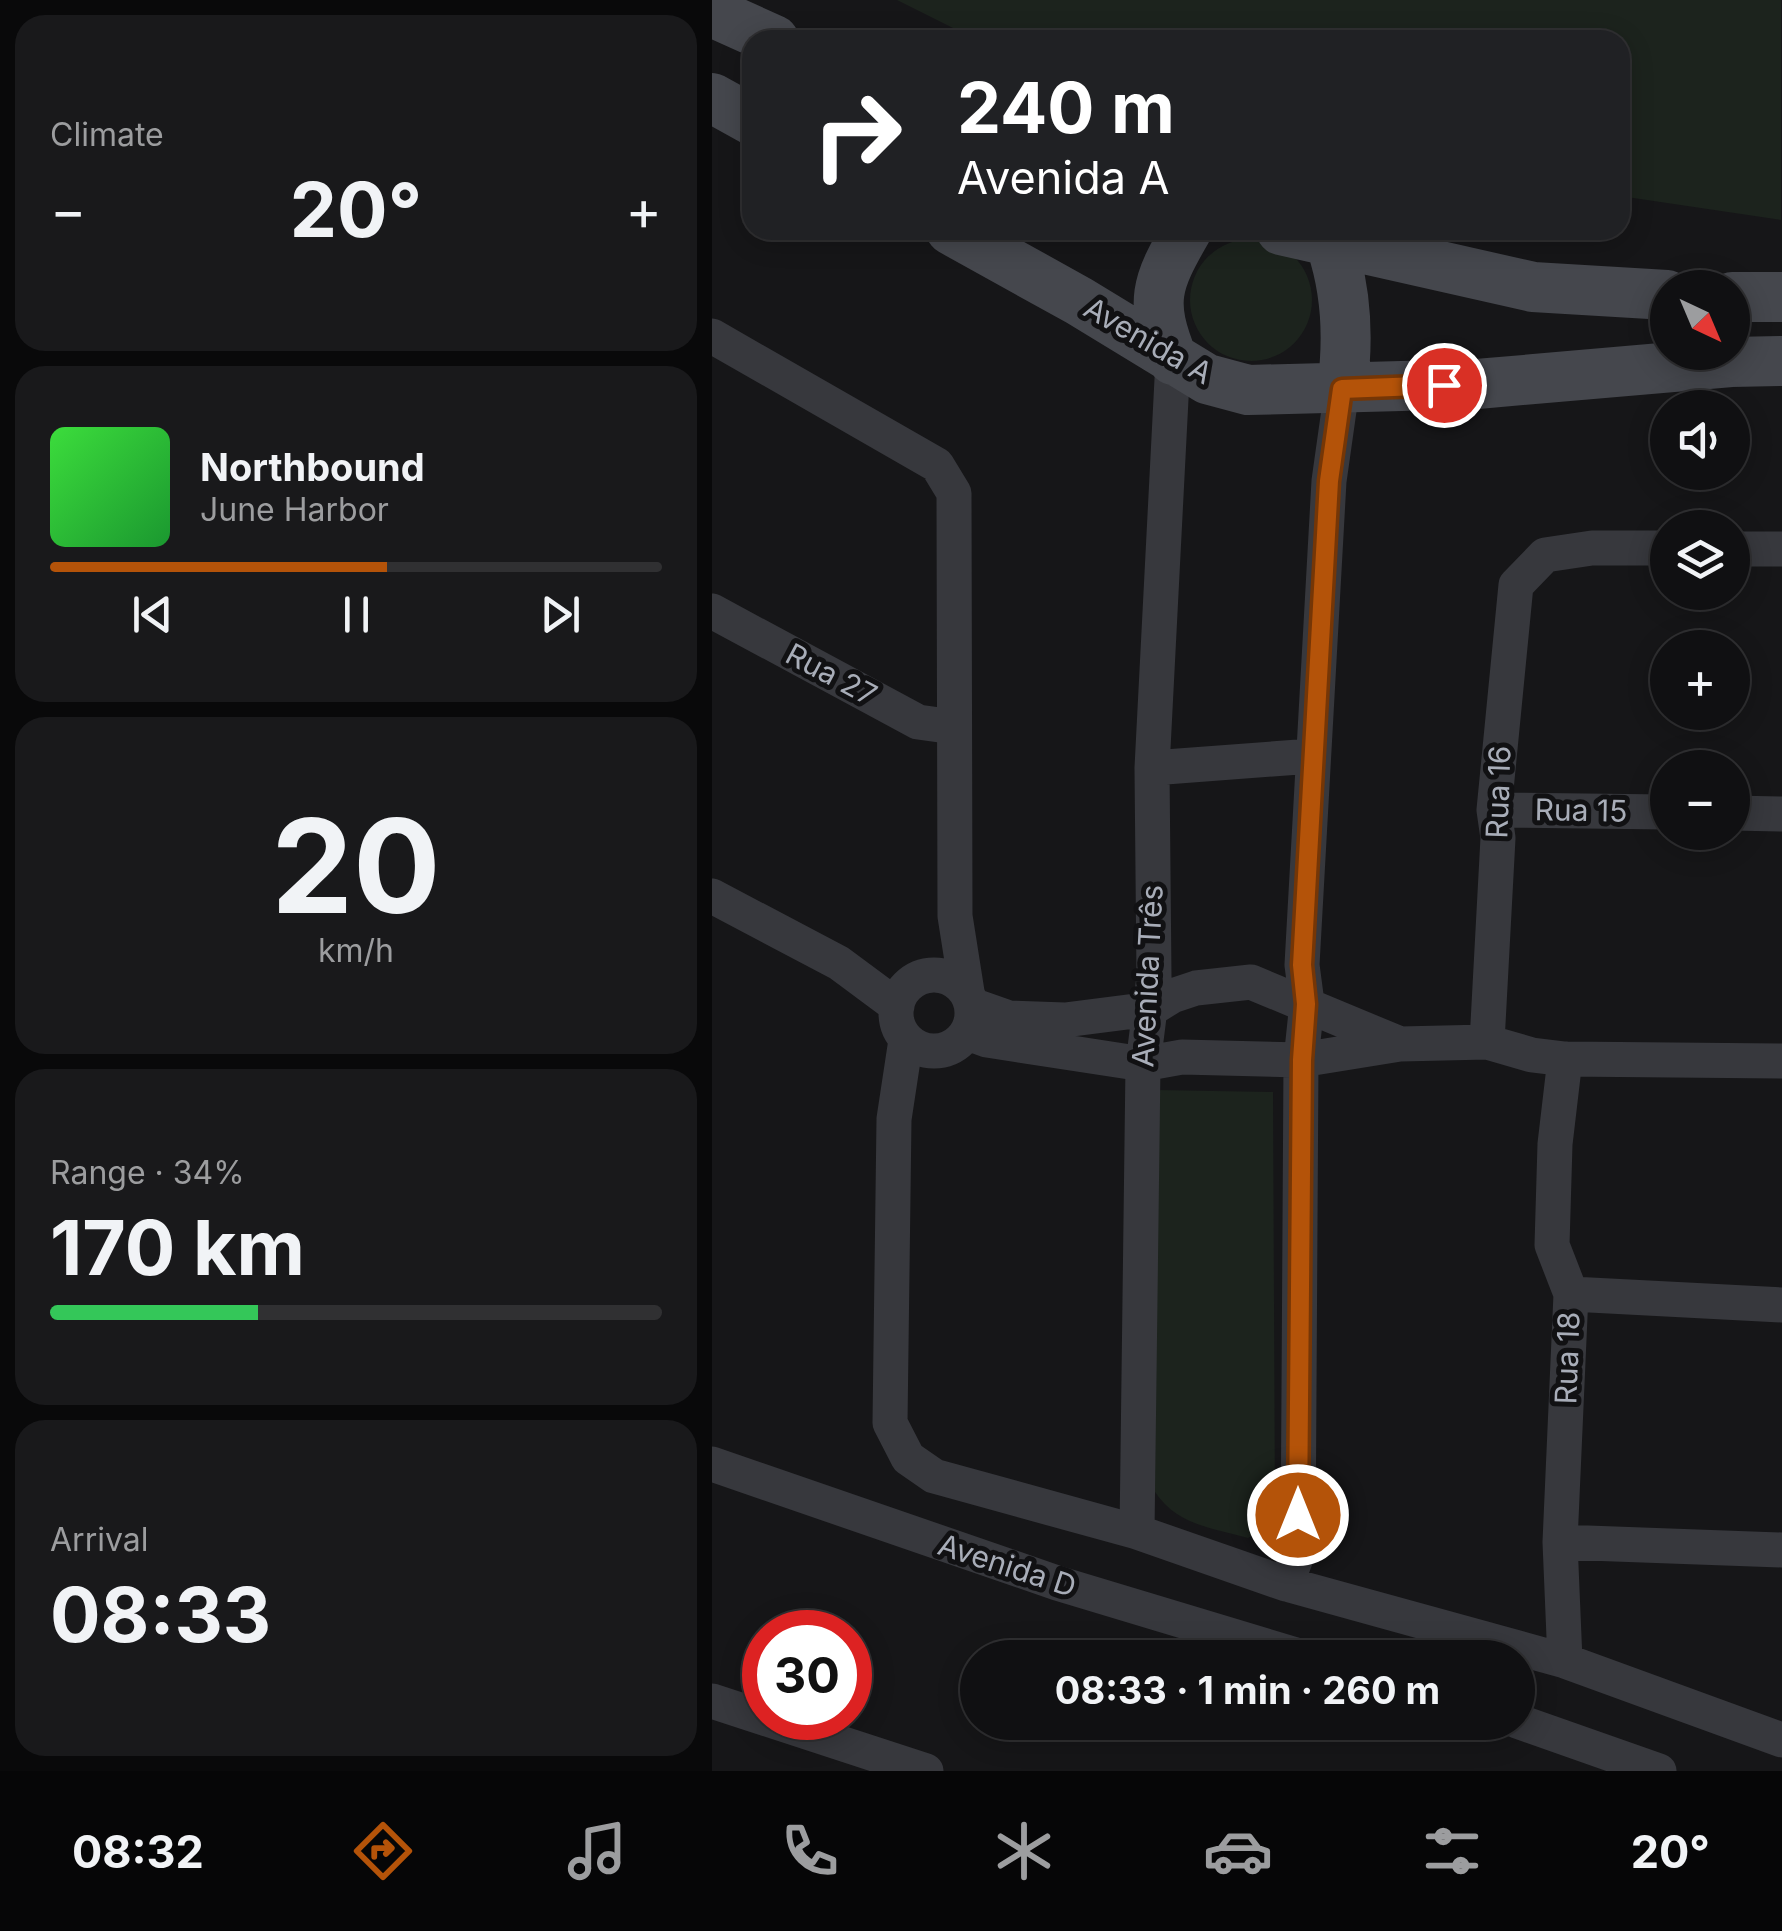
<!DOCTYPE html>
<meta charset="utf-8">
<style>
:root{--surface:#101012;--page:#19191b;--text:#f1f3f6;--muted:#9c9d9f;--line:#303032;--accent:#b45309}
body{margin:0;font-family:Inter,sans-serif;background:var(--page);color:var(--text);height:100vh;display:flex;flex-direction:column;font-size:38px;white-space:nowrap}
*{box-sizing:border-box;margin:0}
p{font-size:32px;color:var(--muted)}
.icon{flex:none;width:55px;height:55px;fill:none;stroke:currentColor;stroke-width:2;stroke-linecap:round;stroke-linejoin:round}
.map{position:relative;flex:1;overflow:hidden}
.panel{display:flex;flex-direction:column;gap:15px;padding:15px;background:#09090a;width:712px}
.panel>*{flex:none}
.guide{position:absolute;left:30px;top:30px;width:888px;height:210px;border-radius:30px;box-shadow:0 5px 25px #0003,0 0 0 2px var(--line);background:#202124;color:#fff;overflow:hidden}
.needle{width:65px;rotate:136deg}
.buttons{position:absolute;left:938px;top:270px;display:grid;gap:20px}
.buttons a{display:grid;place-items:center;width:100px;height:100px;border-radius:50%;background:var(--surface);box-shadow:0 5px 25px #0003,0 0 0 2px var(--line);font-size:50px}
.speed{position:absolute;left:30px;top:1610px;display:flex;gap:20px;font-size:50px;font-weight:700;text-align:center}
.speed>*{display:grid;place-content:center;width:130px;height:130px;border-radius:50%;background:var(--surface);box-shadow:0 5px 25px #0003,0 0 0 2px var(--line);line-height:1}
.speed .limit{border:15px solid #d22;background:#fff;color:#111}
.pin{position:absolute;display:grid;place-items:center;width:85px;height:85px;color:#fff;margin:-42px;border:5px solid #fff;border-radius:50%;box-shadow:0 2px 10px #0007}
.me{position:absolute;width:110px;margin:-55px;rotate:0deg;stroke-linejoin:round;filter:drop-shadow(0 0 8px #0008)}
.turn{display:flex;align-items:center;gap:35px;height:210px;padding:0 50px;font-size:45px}
.turn .icon{width:130px;height:130px;stroke-width:2.5}
.turn b{display:block;font-size:70px;line-height:85px}
.big{font-size:75px;font-weight:700;line-height:1.1}
.panel .card{flex:1;display:flex;flex-direction:column;justify-content:center;gap:15px;min-width:0;padding:0 35px;border-radius:30px;background:var(--page)}
.panel .dial{align-items:center;gap:0}
.dial b{font-size:130px;line-height:1}
.song{display:flex;align-items:center;gap:30px}
.cover{width:120px;height:120px;border-radius:15px;background:linear-gradient(135deg,hsl(120 70% 55%),hsl(130 70% 35%))}
.played{height:10px;border-radius:5px;background:linear-gradient(90deg,var(--accent) 55%,var(--line) 55%)}
.keys{display:flex;justify-content:space-around;direction:ltr}
.heat{display:flex;justify-content:space-between;align-items:center;font-size:55px;direction:ltr}
.charge{height:15px;border-radius:8px;background:linear-gradient(90deg,#34c759 34%,var(--line) 0)}
.trip{position:absolute;left:248px;top:1640px;width:575px;height:100px;border-radius:50px;background:var(--surface);box-shadow:0 5px 25px #0003,0 0 0 2px var(--line);font-weight:700;line-height:100px;text-align:center}
.tabs{display:flex;height:160px;justify-content:space-around;align-items:center;background:#060607;color:var(--muted)}
.tabs .icon{width:70px;height:70px}
.tabs .active{color:var(--accent)}
.tabs b{font-size:45px;color:var(--text)}
main{display:flex;flex:1;min-height:0}
.map>svg:first-child{display:block}
.green{fill:#1c231d}
.lines{fill:none;stroke-linecap:round;stroke-linejoin:round}
.street{stroke:#37383d;stroke-width:35}
.secondary{stroke:#45474d;stroke-width:50}
.route-casing{stroke:#753606;stroke-width:25}
.route{stroke:#b45309;stroke-width:18}
.labels{text-anchor:middle;stroke-width:10;stroke-linejoin:round;paint-order:stroke}
.street-label{font-size:30px;fill:#a8adb8;stroke:#111113}
</style>
<main>
<section class="panel">
<div class="card"><p>Climate</p>
<div class="heat"><a>−</a><b class="big">20°</b><a>+</a></div>
</div>
<div class="card">
<div class="song"><i class="cover"></i><div><b>Northbound</b><p>June Harbor</p></div></div>
<div class="played"></div>
<div class="keys"><svg class="icon" aria-label="previous" viewBox="0 0 24 24"><path d="M18 5L8 12l10 7zM5 5v14"/></svg><svg class="icon" aria-label="pause" viewBox="0 0 24 24"><path d="M8 5v14M16 5v14"/></svg><svg class="icon" aria-label="next" viewBox="0 0 24 24"><path d="M6 5l10 7-10 7zM19 5v14"/></svg></div>
</div>
<div class="card dial"><b>20</b><p>km/h</p></div>
<div class="card"><p>Range · 34%</p><b class="big">170 km</b><div class="charge"></div></div>
<div class="card"><p>Arrival</p><b class="big">08:33</b></div>
</section>
<div class="map">
<svg width="1070" height="1771" viewBox="0 0 1070 1771">
<rect width="100%" height="100%" fill="#161618"/>
<!-- green -->
<path class="green" d="M185 0H1069V220L908 196V40H265Z
M478 300a61 61 0 1 1 122 0a61 61 0 1 1-122 0Z
M444 1090 561 1092 563 1512 553 1529 536 1538C500 1528 465 1525 443 1492Z"/>
<g class="lines">
<!-- street -->
<path class="street" d="M0 336 225 465 242 493 243 916 255 992
M1020 549H1070
M0 611 206 722 242 727
M440 768 600 756
M782 810 955 812
M1020 813 1070 814
M0 896 127 963 185 1006
M184 1013a38 38 0 1 1 76 0a38 38 0 1 1-76 0Z
M260 1005 297 1018 353 1020 439 1009 460 996 484 988 539 982 688 1044
M256 1033 275 1040 431 1064 470 1057 589 1060 688 1044 775 1042 820 1055 853 1059 1070 1061
M194 1040 182 1119 178 1423 196 1458 222 1476 425 1532 574 1584 853 1661 1070 1740
M775 1042 786 838 782 810 804 585 833 555 880 548H955
M853 1059 843 1144 840 1245 859 1294 848 1542 853 1661
M859 1294 1070 1305
M0 1464 345 1583 594 1658
M425 1532 431 1064 442 977 440 768 461 360
M848 1542 1070 1550
M574 1584 586 1553 589 1060 595 1003 590 965 617 481 630 389
M0 1701 214 1771
M805 1721 947 1771"/>
<!-- secondary -->
<path class="secondary" d="M0 12 62 40
M0 98 40 120
M239 230 367 301 495 379 536 390 765 384 1019 362 1070 361
M569 230 821 287 955 295
M618 242C635 290 637 338 630 389
M1020 297H1070
M461 360C437 301 444 284 475 230"/>
</g>
<g class="lines">
<defs>
<path id="route" d="M586 1515 590 1060 594 1004 590 965 617 481 630 389 732 385"/>
</defs>
<!-- route casing -->
<use href="#route" class="route-casing"/>
<!-- route -->
<use href="#route" class="route"/>
</g>
<g class="labels">
<!-- street labels -->
<g class="street-label">
<text transform="translate(436 341) rotate(30)" y="10">Avenida A</text>
<text transform="translate(119 675) rotate(28)" y="10">Rua 27</text>
<text transform="translate(787 792) rotate(-88)" y="10">Rua 16</text>
<text transform="translate(869 811) rotate(1)" y="10">Rua 15</text>
<text transform="translate(436 976) rotate(-87)" y="10">Avenida Três</text>
<text transform="translate(856 1358) rotate(-88)" y="10">Rua 18</text>
<text transform="translate(295 1566) rotate(18)" y="10">Avenida D</text>
</g>
</g>
</svg>
<div class="buttons">
<a><svg class="needle" viewBox="-14 -14 28 28"><path d="M0-13l5 13h-10z" fill="#e53935"/><path d="M0 13l5-13h-10z" fill="#9c9d9f"/></svg></a>
<a><svg class="icon" aria-label="sound" viewBox="0 0 24 24"><path d="M4 9h4l5-4v14l-5-4H4zM17 9q2 3 0 6"/></svg></a>
<a><svg class="icon" aria-label="layers" viewBox="0 0 24 24"><path d="M12 4l9 5-9 5-9-5zM3 14l9 5 9-5"/></svg></a>
<a>+</a>
<a>−</a>
</div>
<div class="speed"><div class="limit">30</div></div>
<div class="pin" style="left:732px;top:385px;background:#d93025"><svg class="icon" aria-label="arrive" viewBox="0 0 24 24"><path d="M6 21V4h12l-3 4 3 4H6"/></svg></div>
<svg class="me" style="left:586px;top:1515px" viewBox="-20 -20 40 40"><circle r="17" fill="#b45309" stroke="#fff" stroke-width="3"/><path d="M0-11L8 9 0 5-8 9z" fill="#fff"/></svg>
<div class="trip">08:33 · 1 min · 260 m</div>
<div class="guide">
<div class="turn"><svg class="icon" aria-label="right" viewBox="0 0 24 24"><path d="M7 20v-9h11M14 6l5 5-5 5"/></svg><div><b>240 m</b>Avenida A</div></div>
</div>
</div>
</main>
<nav class="tabs">
<b>08:32</b>
<svg class="icon active" aria-label="directions" viewBox="0 0 24 24"><path d="M12 3l9 9-9 9-9-9zM9 14v-3h6M13 9l2 2-2 2"/></svg>
<svg class="icon" aria-label="music" viewBox="0 0 24 24"><path d="M9 18V5l10-2v13"/><circle cx="6" cy="18" r="3"/><circle cx="16" cy="16" r="3"/></svg>
<svg class="icon" aria-label="phone" viewBox="0 0 24 24"><path d="M5 4h4l2 5-3 2q2 4 5 5l2-3 5 2v4C11 20 4 13 5 4z"/></svg>
<svg class="icon" aria-label="climate" viewBox="0 0 24 24"><path d="M12 3v18M4 7l16 10M4 17L20 7"/></svg>
<svg class="icon" aria-label="car" viewBox="0 0 24 24"><path d="M5 17H2v-5l4-1 3-4h7l3 4 3 1v5h-3M9 17h6M6 11h13"/><circle cx="7" cy="17" r="2"/><circle cx="17" cy="17" r="2"/></svg>
<svg class="icon" aria-label="filters" viewBox="0 0 24 24"><path d="M4 7h16M4 17h16"/><circle cx="9" cy="7" r="2"/><circle cx="15" cy="17" r="2"/></svg>
<b>20°</b>
</nav>
